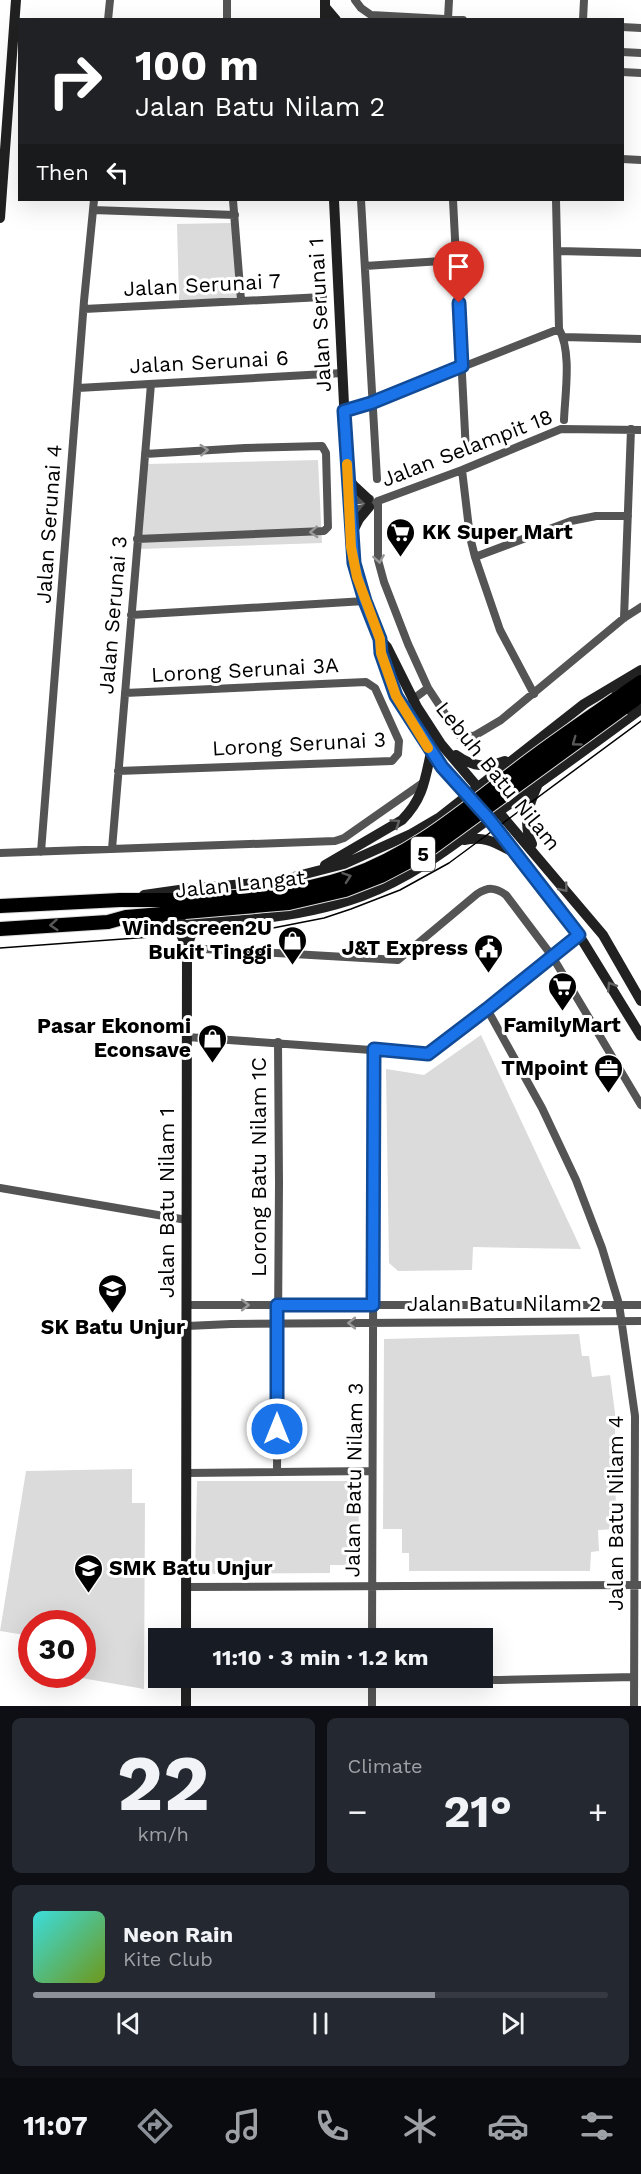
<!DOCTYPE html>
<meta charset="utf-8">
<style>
:root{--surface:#171b24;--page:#242831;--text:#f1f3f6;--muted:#9ea1a6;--line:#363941;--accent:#8c9099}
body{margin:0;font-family:"Work Sans",sans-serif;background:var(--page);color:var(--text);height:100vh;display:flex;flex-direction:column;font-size:22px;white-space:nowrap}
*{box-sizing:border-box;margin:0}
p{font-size:20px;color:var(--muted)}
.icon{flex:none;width:33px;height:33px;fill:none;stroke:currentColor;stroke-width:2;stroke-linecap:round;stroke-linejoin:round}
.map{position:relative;height:1706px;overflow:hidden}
.side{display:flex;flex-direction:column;gap:12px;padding:12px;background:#0d0f14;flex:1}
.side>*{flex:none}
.hud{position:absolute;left:18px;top:18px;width:606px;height:183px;border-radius:0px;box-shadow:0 6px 24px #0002;background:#202124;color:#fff;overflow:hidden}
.speed{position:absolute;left:18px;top:1610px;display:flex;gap:12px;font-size:30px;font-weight:700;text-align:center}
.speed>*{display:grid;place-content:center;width:78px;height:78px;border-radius:50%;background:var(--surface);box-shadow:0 6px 24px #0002;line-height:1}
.speed .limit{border:9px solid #d22;background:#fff;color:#111}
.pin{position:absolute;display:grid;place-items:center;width:51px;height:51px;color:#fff;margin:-62px -26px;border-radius:50% 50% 50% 0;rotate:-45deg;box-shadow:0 0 6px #0007}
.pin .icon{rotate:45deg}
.me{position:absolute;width:66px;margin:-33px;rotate:0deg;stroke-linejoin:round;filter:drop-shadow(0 0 4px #0008)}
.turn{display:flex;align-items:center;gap:21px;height:126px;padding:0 18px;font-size:27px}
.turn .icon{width:78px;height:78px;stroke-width:2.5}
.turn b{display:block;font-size:42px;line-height:51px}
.then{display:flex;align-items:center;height:57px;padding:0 18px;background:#0003;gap:12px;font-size:22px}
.big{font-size:45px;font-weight:700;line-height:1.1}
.side .tile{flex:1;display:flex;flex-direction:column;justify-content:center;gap:9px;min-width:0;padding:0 21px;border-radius:9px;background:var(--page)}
.side .dial{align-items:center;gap:0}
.dial b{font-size:78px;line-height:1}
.song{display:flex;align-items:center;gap:18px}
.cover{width:72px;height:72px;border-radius:9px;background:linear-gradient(135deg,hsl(180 70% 55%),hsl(80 70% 35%))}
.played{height:6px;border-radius:3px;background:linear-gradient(90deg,var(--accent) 70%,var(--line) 70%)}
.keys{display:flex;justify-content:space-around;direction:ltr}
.heat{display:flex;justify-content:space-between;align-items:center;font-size:33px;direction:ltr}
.side .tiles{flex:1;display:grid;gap:12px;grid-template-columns:1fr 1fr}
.tile:last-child{grid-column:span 2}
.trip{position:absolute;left:148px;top:1628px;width:345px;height:60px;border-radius:0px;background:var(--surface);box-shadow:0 6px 24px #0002;font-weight:700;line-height:60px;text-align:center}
.tab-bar{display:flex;height:96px;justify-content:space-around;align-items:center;background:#090b0e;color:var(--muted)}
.tab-bar .icon{width:42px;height:42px}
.tab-bar .active{color:var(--accent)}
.tab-bar b{font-size:27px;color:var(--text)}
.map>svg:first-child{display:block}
.green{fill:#dbdbdb}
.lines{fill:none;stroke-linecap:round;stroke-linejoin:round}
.highway-casing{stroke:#dbdbdb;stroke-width:16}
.street{stroke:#545454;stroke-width:8}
.secondary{stroke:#212121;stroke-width:10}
.highway{stroke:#000;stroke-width:14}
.tram{stroke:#000;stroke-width:1.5}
.highway-bridge-casing{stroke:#dbdbdb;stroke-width:16;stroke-linecap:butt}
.highway-bridge{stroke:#000;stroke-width:14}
.oneway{stroke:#989898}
.oneway2{stroke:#595959}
.oneway3{stroke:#646464}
.route-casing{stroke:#114b97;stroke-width:15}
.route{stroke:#1a73e8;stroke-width:10}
.slow{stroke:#f59e0b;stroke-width:10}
.labels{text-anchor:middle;stroke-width:6;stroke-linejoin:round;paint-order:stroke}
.shield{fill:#fff;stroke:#4c4c4c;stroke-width:1.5}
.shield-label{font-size:20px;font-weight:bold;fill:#000}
.street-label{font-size:21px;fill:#000;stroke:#fff}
.poi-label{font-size:21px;font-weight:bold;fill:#000;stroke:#fff;text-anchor:end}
</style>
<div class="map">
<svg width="641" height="1706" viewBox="0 0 641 1706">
<rect width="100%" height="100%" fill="#fff"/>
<!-- green -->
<path class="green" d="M233 223 238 298 179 300 177 224Z
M318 460 322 543 139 549 147 464Z
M481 1035 581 1249 473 1247 472 1270 398 1271 389 1263 386 1069 424 1075Z
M579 1334 582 1356H589L592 1377 610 1375 615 1413 616 1529 598 1530 599 1551 591 1552 590 1571H409V1553H402V1529H383L384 1339Z
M132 1469V1503H145L144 1689 59 1674H82V1623H32L31 1636 0 1631 26 1471Z
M197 1481H358L359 1532H348L349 1565H330V1573L195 1574Z"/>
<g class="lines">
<defs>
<path id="highway" d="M616 699 641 682
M623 708 641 695
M0 906 120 900H186
M0 929 108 922 126 917 185 912"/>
</defs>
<!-- highway casing -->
<use href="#highway" class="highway-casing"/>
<!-- street -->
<path class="street" d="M355 0 361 8 371 15 463 20
M448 19 449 0
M108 20 110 0
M227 20V0
M583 20 584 0
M622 27 641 28
M622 52 641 53
M622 72 641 73
M622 159 641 160
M233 200 241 300
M361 200 377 479
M453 200 466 452
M556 200 559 329C572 352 565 394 564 420
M93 210 235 215
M558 251 641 253
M365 266 457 260
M84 309 323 297
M563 337 641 339
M78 388 343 373
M344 411 371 403 559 329
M462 470 470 537 475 557 500 630 534 694
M349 501 370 499
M378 501V560L384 582 408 644 428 688 459 735 474 736 501 720 624 618 641 607
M349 511 369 507 378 501 462 470 561 429 641 430
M137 539 324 531 328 527 326 453 322 446 245 448 145 454
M475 557 571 521 596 516H628
M131 615 365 601
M624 618 631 429
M412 700 428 688
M118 771 392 761 398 754 399 741 375 688 366 682 125 693
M112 849 151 384
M41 852 84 301 94 200
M0 853 335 841 344 838 424 782
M187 948 398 960 477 894C488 887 495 887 506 895L552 956 641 1105
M487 1009 542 1108 576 1180 602 1248 619 1304 635 1416 634 1706
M187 1037 428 1054 487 1009 579 935
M0 1188 187 1220
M187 1305H641
M187 1326 231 1324 641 1321
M277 1471 279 1183 278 1042
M186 1473 372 1471
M186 1587 641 1585
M372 1638 374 1049
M372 1677V1706
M186 1678 500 1680 634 1677"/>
<!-- secondary -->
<path class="secondary" d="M325 7 336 20
M325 20V0
M334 200 351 547 357 577 365 601 380 639 387 647 417 707 441 744 603 935 641 1001
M0 218 16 0
M348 478 354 486 368 499
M351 535 359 519 369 507
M380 639C384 694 434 762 471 801
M456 755C473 767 486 768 505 761
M484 814 579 935 641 1036
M464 840C482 836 493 841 509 850
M532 844C522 823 529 804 538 784
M325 865 402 820C423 799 425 780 431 752
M144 895 186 889 278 881 344 864 411 834 440 817 584 704 641 670
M132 922C209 923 288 923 362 896 414 877 456 843 501 810 548 777 595 743 641 709
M167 925 179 930 187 948
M186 1638 187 948C192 929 193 927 212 921
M186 1677V1706"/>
<!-- highway -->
<use href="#highway" class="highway"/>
<!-- tram -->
<path class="tram" d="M0 948 273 928 324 918 351 909 400 890 449 863 641 721"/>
<defs>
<path id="highway-bridge" d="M186 900C242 897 294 895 348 877 420 852 474 801 534 757 561 737 589 718 616 699
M185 912 289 903 345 890 381 876 423 854 623 708"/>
</defs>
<!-- highway-bridge casing -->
<use href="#highway-bridge" class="highway-bridge-casing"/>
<!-- highway-bridge -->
<use href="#highway-bridge" class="highway-bridge"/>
</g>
<!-- one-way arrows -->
<defs><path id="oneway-chevron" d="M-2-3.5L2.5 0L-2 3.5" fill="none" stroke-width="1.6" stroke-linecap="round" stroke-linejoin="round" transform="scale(1.5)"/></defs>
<g class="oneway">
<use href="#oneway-chevron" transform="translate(204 450) rotate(-4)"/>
<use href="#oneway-chevron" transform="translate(314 532) rotate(177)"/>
<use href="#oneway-chevron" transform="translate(379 559) rotate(81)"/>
<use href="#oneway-chevron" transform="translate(245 1305)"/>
<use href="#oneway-chevron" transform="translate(352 1323) rotate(-180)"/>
</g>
<g class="oneway2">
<use href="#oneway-chevron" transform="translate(576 742) rotate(144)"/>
<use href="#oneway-chevron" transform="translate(347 877) rotate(-19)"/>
<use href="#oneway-chevron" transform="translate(54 925) rotate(176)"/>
</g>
<g class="oneway3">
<use href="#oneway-chevron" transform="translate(396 823) rotate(-34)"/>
<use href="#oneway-chevron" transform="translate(564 888) rotate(51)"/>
<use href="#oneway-chevron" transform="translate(611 986) rotate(-122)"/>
</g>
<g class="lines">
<defs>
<path id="route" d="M277 1429V1305H373L374 1049 428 1054 487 1009 579 935 489 819 442 767 396 696 381 653 380 639 365 601 354 563 344 411 371 403 462 366 459 303"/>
</defs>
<!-- route casing -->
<use href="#route" class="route-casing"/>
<!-- route -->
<use href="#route" class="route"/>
<!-- slow -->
<path class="slow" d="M347 464 351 547 357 577 380 639 381 653 396 696 428 748"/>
</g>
<!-- icons -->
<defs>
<symbol id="supermarket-pin" viewBox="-11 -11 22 30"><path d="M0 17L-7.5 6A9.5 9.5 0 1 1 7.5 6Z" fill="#000" stroke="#fff"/><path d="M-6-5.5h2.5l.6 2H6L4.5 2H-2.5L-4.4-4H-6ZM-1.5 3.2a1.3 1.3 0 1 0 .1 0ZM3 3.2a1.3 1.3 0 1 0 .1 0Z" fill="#fff"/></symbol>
<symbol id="shop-pin" viewBox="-11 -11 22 30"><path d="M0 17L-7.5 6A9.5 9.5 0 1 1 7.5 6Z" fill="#000" stroke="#fff"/><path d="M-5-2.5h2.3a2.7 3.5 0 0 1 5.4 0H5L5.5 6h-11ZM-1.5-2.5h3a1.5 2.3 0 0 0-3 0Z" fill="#fff"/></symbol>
<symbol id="civic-pin" viewBox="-11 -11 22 30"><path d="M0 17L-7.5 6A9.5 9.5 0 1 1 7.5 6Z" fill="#000" stroke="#fff"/><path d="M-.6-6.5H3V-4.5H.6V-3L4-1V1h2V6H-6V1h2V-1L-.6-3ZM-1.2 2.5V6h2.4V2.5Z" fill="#fff"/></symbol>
<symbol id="office-pin" viewBox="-11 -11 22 30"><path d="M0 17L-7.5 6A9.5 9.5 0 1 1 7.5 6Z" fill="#000" stroke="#fff"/><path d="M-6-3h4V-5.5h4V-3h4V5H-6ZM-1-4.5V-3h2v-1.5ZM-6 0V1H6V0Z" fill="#fff"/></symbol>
<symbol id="school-pin" viewBox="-11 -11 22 30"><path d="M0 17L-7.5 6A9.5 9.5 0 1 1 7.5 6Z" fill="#000" stroke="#fff"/><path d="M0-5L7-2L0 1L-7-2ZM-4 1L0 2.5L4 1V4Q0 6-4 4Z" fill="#fff"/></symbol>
</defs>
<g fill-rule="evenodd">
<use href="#supermarket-pin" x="384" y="516" width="33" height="45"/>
<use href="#shop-pin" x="276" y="924" width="33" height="45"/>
<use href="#civic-pin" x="472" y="932" width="33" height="45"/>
<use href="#supermarket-pin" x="546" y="970" width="33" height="45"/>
<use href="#shop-pin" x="196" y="1022" width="33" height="45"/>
<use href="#office-pin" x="592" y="1052" width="33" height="45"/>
<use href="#school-pin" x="96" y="1272" width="33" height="45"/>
<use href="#school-pin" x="72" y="1552" width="33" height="45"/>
</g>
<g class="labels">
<!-- shield labels -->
<rect class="shield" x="411" y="837" width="24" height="34" rx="4.5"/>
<g class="shield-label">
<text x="423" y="861">5</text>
</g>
<!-- street labels -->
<g class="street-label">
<text transform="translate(202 285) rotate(-3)" y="7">Jalan Serunai 7</text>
<text transform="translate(320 315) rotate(-93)" y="7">Jalan Serunai 1</text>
<text transform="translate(209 362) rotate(-3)" y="7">Jalan Serunai 6</text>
<text transform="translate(467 448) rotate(-21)" y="7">Jalan Selampit 18</text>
<text transform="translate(49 524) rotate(-86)" y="7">Jalan Serunai 4</text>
<text transform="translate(113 615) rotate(-85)" y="7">Jalan Serunai 3</text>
<text transform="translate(245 670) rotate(-3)" y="7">Lorong Serunai 3A</text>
<text transform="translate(299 744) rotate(-3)" y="7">Lorong Serunai 3</text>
<text transform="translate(498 776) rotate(51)" y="7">Lebuh Batu Nilam</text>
<text transform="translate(240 884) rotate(-6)" y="7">Jalan Langat</text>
<text transform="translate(259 1167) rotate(-90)" y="7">Lorong Batu Nilam 1C</text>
<text transform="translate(167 1203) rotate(-90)" y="7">Jalan Batu Nilam 1</text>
<text x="504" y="1311">Jalan Batu Nilam 2</text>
<text transform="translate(354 1480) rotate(-89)" y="7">Jalan Batu Nilam 3</text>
<text transform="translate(616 1513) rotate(-90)" y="7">Jalan Batu Nilam 4</text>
</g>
<!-- poi labels -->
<g class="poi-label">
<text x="422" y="539" text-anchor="start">KK Super Mart</text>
<text x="272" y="935">Windscreen2U<tspan x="272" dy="24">Bukit Tinggi</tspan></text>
<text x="468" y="955">J&amp;T Express</text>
<text x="562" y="1032" text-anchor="middle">FamilyMart</text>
<text x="191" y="1033">Pasar Ekonomi<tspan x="191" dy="24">Econsave</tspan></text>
<text x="588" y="1075">TMpoint</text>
<text x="113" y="1334" text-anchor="middle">SK Batu Unjur</text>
<text x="109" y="1575" text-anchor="start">SMK Batu Unjur</text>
</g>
</g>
</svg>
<div class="speed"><div class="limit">30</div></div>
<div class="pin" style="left:459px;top:303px;background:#d93025"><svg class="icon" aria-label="arrive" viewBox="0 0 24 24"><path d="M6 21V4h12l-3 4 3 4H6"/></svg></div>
<svg class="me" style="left:277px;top:1429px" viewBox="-20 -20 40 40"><circle r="17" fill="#1a73e8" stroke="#fff" stroke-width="3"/><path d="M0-11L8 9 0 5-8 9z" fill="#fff"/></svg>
<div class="trip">11:10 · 3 min · 1.2 km</div>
<div class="hud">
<div class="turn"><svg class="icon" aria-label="right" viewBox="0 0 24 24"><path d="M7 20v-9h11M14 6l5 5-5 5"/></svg><div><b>100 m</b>Jalan Batu Nilam 2</div></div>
<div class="then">Then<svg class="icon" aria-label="left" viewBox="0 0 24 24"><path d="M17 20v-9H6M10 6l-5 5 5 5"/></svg></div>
</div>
</div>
<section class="side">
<div class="tiles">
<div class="tile dial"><b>22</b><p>km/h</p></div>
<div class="tile"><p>Climate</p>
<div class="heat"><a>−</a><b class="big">21°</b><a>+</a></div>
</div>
<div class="tile">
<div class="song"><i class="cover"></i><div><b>Neon Rain</b><p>Kite Club</p></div></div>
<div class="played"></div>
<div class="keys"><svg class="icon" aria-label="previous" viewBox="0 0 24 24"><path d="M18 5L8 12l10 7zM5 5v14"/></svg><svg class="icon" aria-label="pause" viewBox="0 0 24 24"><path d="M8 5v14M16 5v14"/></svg><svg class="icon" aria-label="next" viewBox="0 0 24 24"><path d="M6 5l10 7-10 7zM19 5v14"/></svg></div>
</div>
</div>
</section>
<nav class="tab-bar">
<b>11:07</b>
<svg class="icon active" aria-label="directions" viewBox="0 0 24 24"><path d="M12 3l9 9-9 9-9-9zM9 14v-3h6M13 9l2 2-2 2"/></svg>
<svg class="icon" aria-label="music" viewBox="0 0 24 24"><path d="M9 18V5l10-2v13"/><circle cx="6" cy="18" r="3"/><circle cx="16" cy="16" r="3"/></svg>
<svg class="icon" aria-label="phone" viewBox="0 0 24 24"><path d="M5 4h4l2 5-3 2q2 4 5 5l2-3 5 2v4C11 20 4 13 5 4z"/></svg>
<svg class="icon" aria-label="climate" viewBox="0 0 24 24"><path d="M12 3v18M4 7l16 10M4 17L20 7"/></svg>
<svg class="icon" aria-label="car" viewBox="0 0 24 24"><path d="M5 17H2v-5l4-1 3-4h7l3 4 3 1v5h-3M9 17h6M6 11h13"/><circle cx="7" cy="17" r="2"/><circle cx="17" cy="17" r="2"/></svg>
<svg class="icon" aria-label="filters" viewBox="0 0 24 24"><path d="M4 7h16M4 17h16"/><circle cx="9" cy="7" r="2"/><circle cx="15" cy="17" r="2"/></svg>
</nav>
